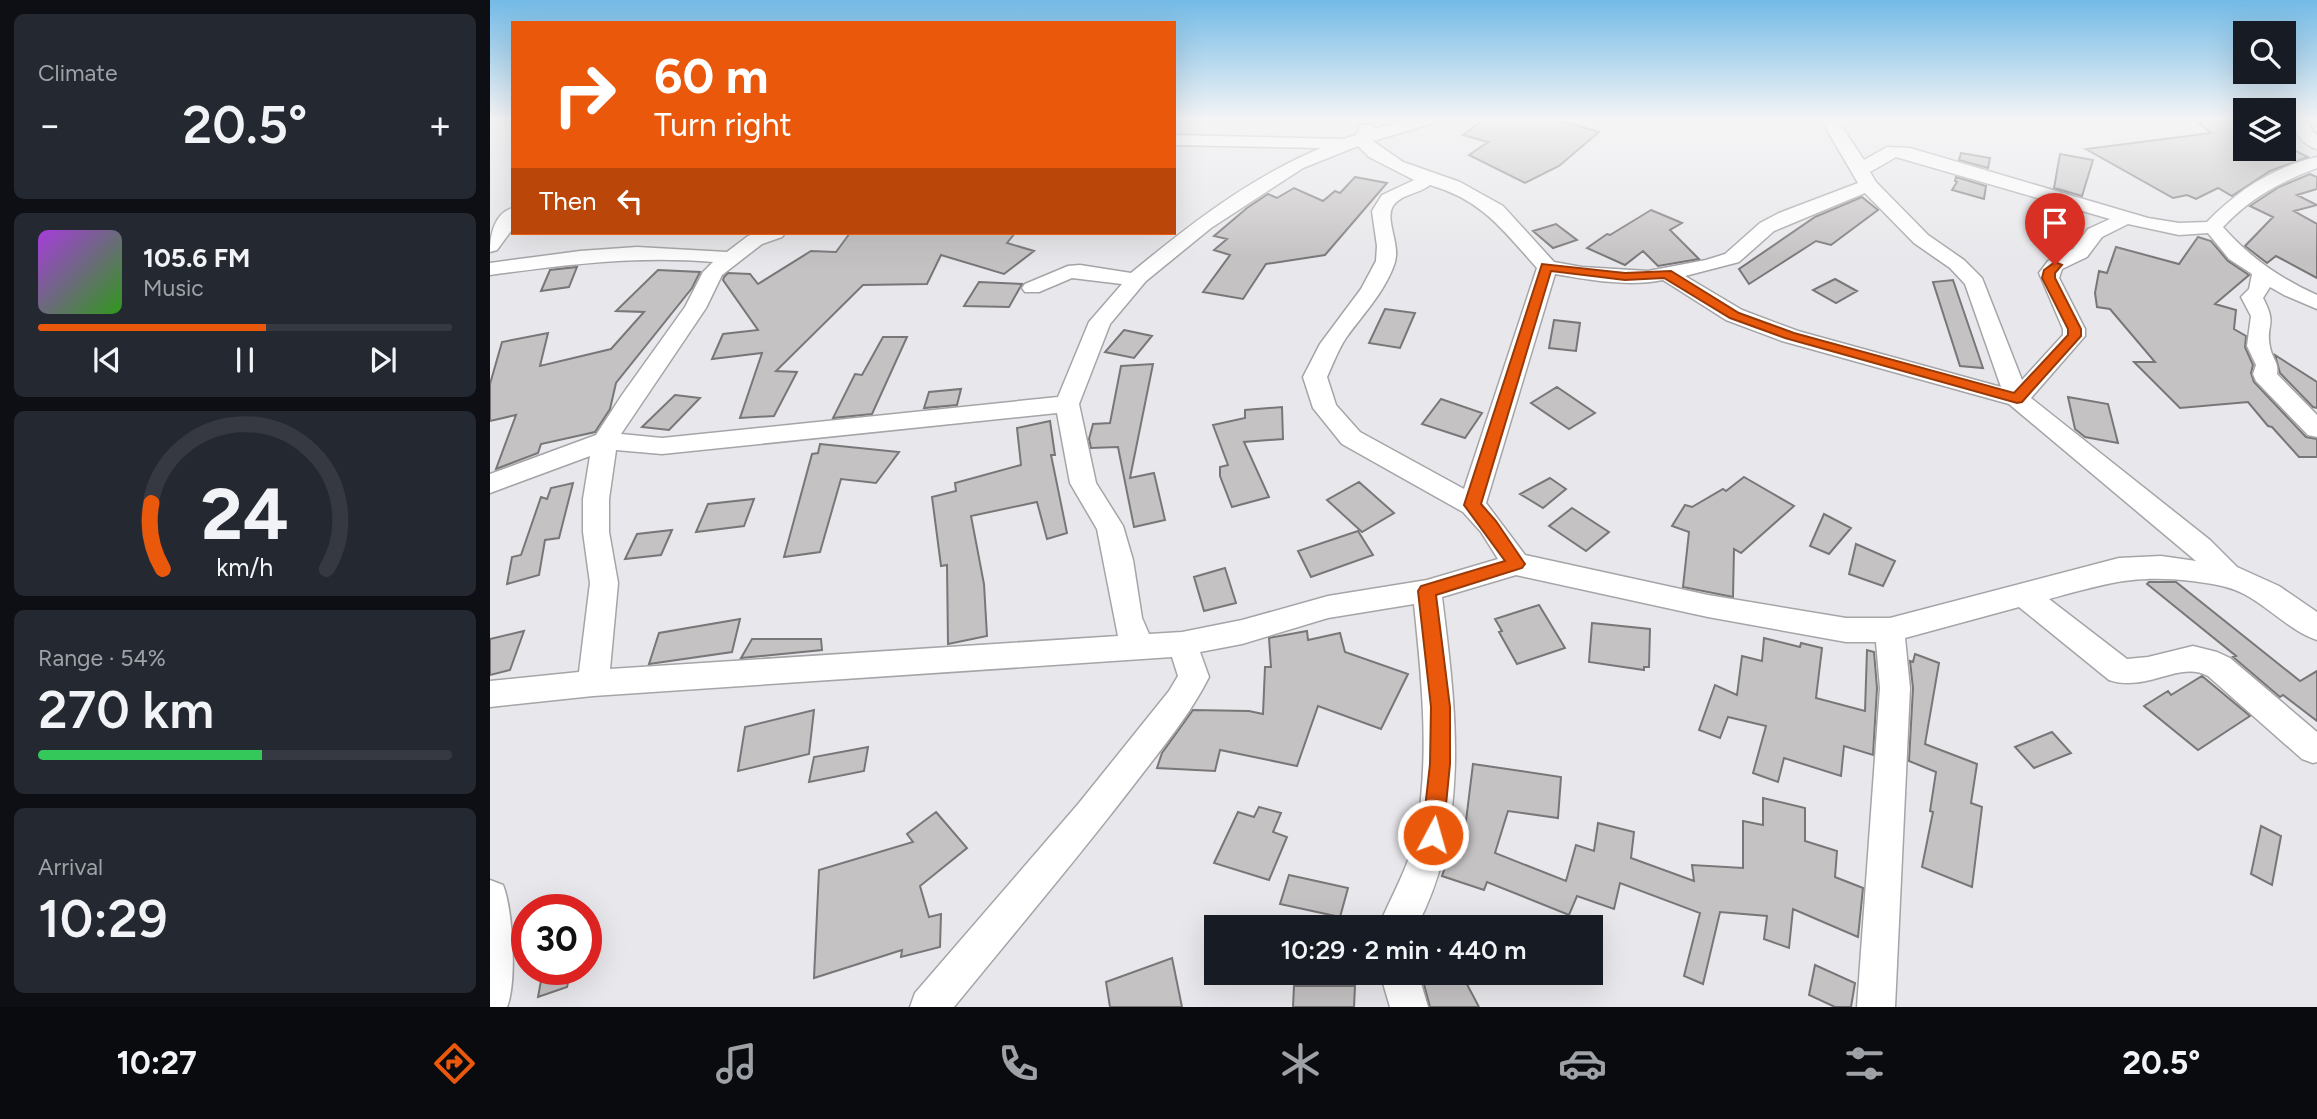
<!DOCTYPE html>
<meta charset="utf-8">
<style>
:root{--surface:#171b24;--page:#242831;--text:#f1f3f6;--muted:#9ea1a6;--line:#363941;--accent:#ea580c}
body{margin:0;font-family:Figtree,sans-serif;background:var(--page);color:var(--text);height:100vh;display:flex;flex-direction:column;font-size:26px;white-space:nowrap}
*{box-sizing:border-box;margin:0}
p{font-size:23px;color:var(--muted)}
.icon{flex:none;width:38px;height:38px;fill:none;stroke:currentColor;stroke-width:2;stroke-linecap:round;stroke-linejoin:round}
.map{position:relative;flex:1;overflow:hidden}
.side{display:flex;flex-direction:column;gap:14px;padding:14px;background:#0d0f14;width:490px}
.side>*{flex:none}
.top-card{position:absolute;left:21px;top:21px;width:665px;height:214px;border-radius:0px;box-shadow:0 7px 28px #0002;background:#ea580c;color:#fff;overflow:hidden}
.tools{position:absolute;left:1743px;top:21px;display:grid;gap:14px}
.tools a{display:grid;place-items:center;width:63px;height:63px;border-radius:0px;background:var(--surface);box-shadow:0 7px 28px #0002;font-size:35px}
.speed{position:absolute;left:21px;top:894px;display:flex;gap:14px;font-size:35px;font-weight:700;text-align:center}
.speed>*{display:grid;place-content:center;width:91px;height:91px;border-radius:50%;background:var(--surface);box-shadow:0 7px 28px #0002;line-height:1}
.speed .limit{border:10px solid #d22;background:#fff;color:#111}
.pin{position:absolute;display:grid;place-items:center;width:60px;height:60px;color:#fff;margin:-72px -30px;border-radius:50% 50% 50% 0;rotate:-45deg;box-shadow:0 0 7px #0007}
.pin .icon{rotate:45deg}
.me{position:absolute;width:77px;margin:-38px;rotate:6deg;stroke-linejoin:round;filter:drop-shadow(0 0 5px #0008)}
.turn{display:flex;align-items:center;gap:24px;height:147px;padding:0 28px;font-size:32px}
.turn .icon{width:91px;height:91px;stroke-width:2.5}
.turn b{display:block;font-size:49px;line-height:60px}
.then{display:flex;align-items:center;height:66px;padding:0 28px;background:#0003;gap:14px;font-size:26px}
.big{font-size:52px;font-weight:600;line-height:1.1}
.side .card{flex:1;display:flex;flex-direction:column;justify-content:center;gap:10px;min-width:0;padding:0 24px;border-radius:10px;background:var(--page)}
.side .dial{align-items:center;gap:0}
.dial svg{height:182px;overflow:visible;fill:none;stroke:var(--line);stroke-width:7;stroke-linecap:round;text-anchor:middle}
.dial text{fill:var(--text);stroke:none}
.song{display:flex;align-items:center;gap:21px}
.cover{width:84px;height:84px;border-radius:10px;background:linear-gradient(135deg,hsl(280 70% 55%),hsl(110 70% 35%))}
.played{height:7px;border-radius:4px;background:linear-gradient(90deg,var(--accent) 55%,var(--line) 55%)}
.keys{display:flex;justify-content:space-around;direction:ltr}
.heat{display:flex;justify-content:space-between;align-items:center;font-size:38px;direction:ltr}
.charge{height:10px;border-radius:5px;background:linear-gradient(90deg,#34c759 54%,var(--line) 0)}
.trip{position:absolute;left:714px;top:915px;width:399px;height:70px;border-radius:0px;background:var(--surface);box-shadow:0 7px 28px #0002;font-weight:600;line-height:70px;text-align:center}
.menu{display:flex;height:112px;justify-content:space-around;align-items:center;background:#090b0e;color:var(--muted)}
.menu .icon{width:49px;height:49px}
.menu .selected{color:var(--accent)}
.menu b{font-size:32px;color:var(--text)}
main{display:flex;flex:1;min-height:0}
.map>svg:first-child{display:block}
.building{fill:#c5c2c3;stroke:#797678;stroke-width:2}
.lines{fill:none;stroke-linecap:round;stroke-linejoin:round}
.street-casing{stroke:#a5a5a8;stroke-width:3}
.street{fill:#fff;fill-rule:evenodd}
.route{fill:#ea580c;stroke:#983908;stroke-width:2}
</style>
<main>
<section class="side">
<div class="card"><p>Climate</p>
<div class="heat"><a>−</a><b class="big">20.5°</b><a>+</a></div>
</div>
<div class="card">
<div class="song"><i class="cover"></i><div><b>105.6 FM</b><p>Music</p></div></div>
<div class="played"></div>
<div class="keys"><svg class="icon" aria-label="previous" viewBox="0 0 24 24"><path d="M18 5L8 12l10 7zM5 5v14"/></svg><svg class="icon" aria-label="pause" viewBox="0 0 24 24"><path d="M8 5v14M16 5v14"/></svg><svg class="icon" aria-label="next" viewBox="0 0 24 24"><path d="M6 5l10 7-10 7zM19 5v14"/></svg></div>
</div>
<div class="card dial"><svg viewBox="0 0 100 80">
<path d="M14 69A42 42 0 1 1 86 69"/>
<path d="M14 69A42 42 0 0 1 9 40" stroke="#ea580c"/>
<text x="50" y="56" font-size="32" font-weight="700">24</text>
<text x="50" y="72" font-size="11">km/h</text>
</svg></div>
<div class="card"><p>Range · 54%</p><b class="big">270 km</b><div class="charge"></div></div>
<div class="card"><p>Arrival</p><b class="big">10:29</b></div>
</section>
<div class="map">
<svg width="1827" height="1007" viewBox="0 0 1827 1007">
<rect width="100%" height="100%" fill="#e8e8ec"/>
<!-- building -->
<path class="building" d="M996 118H1060L1109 132 1069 166 1035 183 979 155 998 142 973 135Z
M1740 118 1755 124V149H1794V145L1818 157 1780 171 1742 196 1728 188 1706 199 1697 195 1683 198 1596 149 1721 133 1707 122Z
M1471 153 1500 158 1498 168 1469 160Z
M1570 154 1603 160 1592 196 1564 188Z
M1820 174 1827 177V189L1807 195 1827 205 1804 211 1827 224V278L1786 256 1777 263 1755 246 1783 217 1760 206 1789 187Z
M865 177 897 183 835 255 776 264 753 299 713 292 740 255 724 250 737 239 724 236 757 208 778 194 787 198 804 188 833 201 845 191 850 193Z
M1466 177 1496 186 1494 199 1462 190 1467 182 1465 181Z
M1372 197 1388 210 1341 245 1326 241 1259 284 1249 269 1325 217Z
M1161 210 1192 223 1180 230 1209 259 1168 266 1153 251 1135 265 1097 248 1117 234 1120 235Z
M1066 224 1087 240 1063 248 1043 231Z
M360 233H525L517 243 544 251 514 274 451 255 437 284 373 285 286 371 307 372 284 416 250 418 272 353 222 359 233 334 268 330 233 280 234 277 238 273 260 274 268 284 321 251 346 252Z
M1708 237 1721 241 1738 261 1759 275 1725 304 1746 310 1744 329 1756 336 1755 347 1763 365 1761 373 1764 382 1816 437 1827 439V457H1809L1782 427 1778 426 1758 402 1690 408 1644 362H1665L1620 309 1607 307 1605 293 1609 271 1617 273 1626 247 1689 264Z
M87 267 79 287 51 291 60 270Z
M168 270 210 272 202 288 126 383 120 409 105 432 51 444 48 453 6 469 26 415 0 421V384L12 342 58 333 50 366 121 349 154 312 126 311Z
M1345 279 1367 291 1346 303 1323 290Z
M1463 280 1493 368 1470 366 1443 282Z
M489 282 532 284 519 307 474 306Z
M895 309 925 313 910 348 879 343Z
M1064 320 1090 323 1086 351 1059 348Z
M634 330 662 336 644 358 615 352Z
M393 337H417L382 414 343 418 365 374 372 375Z
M1785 355 1827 382V408L1823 407 1790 373Z
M663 364 640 478 664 473 675 520 644 527 628 447 601 448 599 439 603 424 620 423 631 366Z
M1067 387 1105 413 1079 429 1041 403Z
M471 389 467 405 434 408 439 392Z
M185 395 210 398 179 430 152 427Z
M1578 397 1618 404 1628 443 1595 437 1585 429Z
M951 399 992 413 975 438 932 424Z
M792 407 793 439 754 442 779 497 742 507 730 476V467L738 465 723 425 755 418V410Z
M560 421 565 455H561L577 533 557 539 547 502 481 516 494 584 497 636 458 644 457 565 451 566 442 497 466 491 465 483 531 465 527 428Z
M330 444 409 452 386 483 351 479 330 552 294 557 322 454 328 453Z
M1254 477 1304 506 1251 553 1244 549 1243 597 1193 587 1199 532 1182 526 1195 505 1202 507 1233 489 1236 491Z
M1060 478 1076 489 1053 508 1030 494Z
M869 482 904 513 872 532 837 500Z
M83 483 69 538 55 540 49 575 17 584 22 557 31 555 51 497 57 499 61 488Z
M264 499 254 526 206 532 218 504Z
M1082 508 1119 532 1096 551 1059 526Z
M1334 514 1361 528 1339 554 1320 546Z
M182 530 171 555 135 559 147 534Z
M868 531 883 555 821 577 808 551Z
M1366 544 1405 561 1393 586 1359 574Z
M735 568 746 603 714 611 704 577Z
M1659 582H1686L1810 681 1827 671V721L1793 695 1790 697 1743 657 1746 656 1657 584Z
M1049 605 1075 648 1027 664 1009 632 1012 631 1005 619Z
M250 619 242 652 159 664 169 633Z
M1102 623 1160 629 1159 667H1154V670L1099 662Z
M34 631 20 670 0 675V639Z
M817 631 818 640 850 633 855 652 918 674 891 729 828 706 807 766 730 750 725 771 667 768 672 753 703 710 759 711 773 714 775 667H781L779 638Z
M1274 638 1310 647 1311 643 1332 648 1326 698 1375 711 1377 650 1384 652 1387 688 1383 755 1354 746 1351 776 1294 758 1288 782 1263 773 1276 726 1238 717 1230 738 1209 730 1225 685 1247 695 1252 656 1272 661Z
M262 639H331L332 650 251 658Z
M1425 654 1449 663 1435 744 1487 764 1481 803 1492 807 1482 887 1432 867 1443 812 1440 811 1446 772 1419 761 1423 688 1420 661 1423 662Z
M1712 676 1760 716 1708 750 1654 706 1678 691 1681 695Z
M324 710 319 754 248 771 255 727Z
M1562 732 1581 753 1544 768 1525 747Z
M378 747 374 771 319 782 324 757Z
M983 764 1071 777 1068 818 1018 811 1005 853 1076 881 1086 845 1104 851 1108 823 1144 832 1141 858 1204 881 1202 865 1253 868V821L1273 825V798L1315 808V841L1347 851 1345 877 1373 888 1368 937 1303 909 1299 948 1274 939 1277 916 1230 912 1213 984 1194 976 1210 913 1130 883 1124 909 1087 896 1079 915 997 882 994 890 952 876 969 827 975 829Z
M769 807 791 813 783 832 797 837 779 880 724 863 748 812 764 817Z
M446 812 477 848 430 886 439 917 451 914 450 947 411 957 412 950 324 978 329 870 423 842 417 834Z
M1771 826 1791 836 1782 885 1761 874Z
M799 875 858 888 850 917 790 904Z
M682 958 692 1007H620L616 982Z
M1325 965 1365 983 1361 1007H1345L1319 995Z
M53 970H81L77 987 48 997Z
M931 973H971L989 1007H940Z
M804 986H865L864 1007H803Z"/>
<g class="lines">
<defs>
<path id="street" d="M924 118H949L947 122 883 141 913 162 970 182 1013 206 1064 262 1092 267 1158 271 1216 260 1235 254 1270 223 1289 213 1368 183 1330 118H1346L1374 160 1397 147 1420 148 1658 218 1689 223 1717 222C1748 190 1784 167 1827 157V168C1790 182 1760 198 1733 227 1759 257 1791 279 1827 295V309L1794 295 1780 287 1773 298C1788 326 1775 324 1780 347 1782 359 1789 362 1787 374L1827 415V437L1818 435 1766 381 1763 374 1766 365 1757 346 1761 316 1751 297 1759 289 1762 274 1739 259 1718 233 1689 235 1638 224 1612 237 1597 257 1572 269 1569 278 1595 329V336L1541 398 1720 540 1747 567 1789 586 1827 612V640C1800 631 1779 607 1754 594 1737 585 1721 584 1702 581 1644 574 1614 584 1559 599L1637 659 1658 657 1703 646 1727 652 1740 658 1827 732V762L1823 763 1812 759 1718 676C1689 660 1657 693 1619 680L1529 607 1415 638 1420 688 1405 1007H1367L1390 688 1386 642H1356L1218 617 1026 575 952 597C966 709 981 824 926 928H888C901 896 919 867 926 834 940 757 932 681 924 604L838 618 752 644 710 652 719 677C700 715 672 748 646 782 587 859 525 932 464 1007H420L425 993 589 803 679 691 688 676 682 657 103 696 0 707V681L89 672 100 583 93 532V499L100 456 0 493V474L106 435 132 395 195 307 213 272 223 262C148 255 74 265 0 275V263L90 251 147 247 237 252 258 236 267 233H295L292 237 272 244 232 275 216 308 131 434 172 438 568 397 599 322 632 284 582 278 549 292H535L532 288 535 284 578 266 590 265 641 273C699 225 761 177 831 148L684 145V135L853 139 866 135 871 125H883L885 129ZM868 146 879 157 924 180 892 195 882 211 887 246 886 261 871 289 830 344 813 377 823 408 852 444 973 512 991 532 1008 559 937 580 838 596 752 620 692 632 659 634 652 618 643 560 633 526 606 483 589 404 620 324 656 281 721 228 813 168ZM1406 157 1620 219 1598 229 1583 249 1558 261 1549 273 1573 329V335L1532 380 1492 278 1474 260 1438 235 1386 182 1380 172ZM940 185C992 200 1012 229 1047 268L974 489 870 432 846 405 837 377C843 364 848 350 856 338 873 314 894 293 904 265 912 245 894 221 903 206 911 194 929 194 940 185ZM1375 193 1424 243 1460 268 1475 284 1511 387 1308 331 1252 310 1195 276 1249 262 1284 231ZM1065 274C1099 280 1139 287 1173 280L1236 320 1292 341 1519 404 1706 561 1671 556 1629 558 1400 618H1356L1218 595 1035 555 996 503ZM567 413 580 483 607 529 628 636 120 669 128 583 119 532V499L126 450 172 454Z
M1802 118H1818L1822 131 1827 135V149C1811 145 1805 132 1802 118Z
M23 208V228L7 250 0 252C0 236 4 213 23 208Z
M0 880 13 885C23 910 27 982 17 1007H0Z
M890 973H928L938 1007H900Z"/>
</defs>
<!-- street casing -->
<use href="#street" class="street-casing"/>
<!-- street -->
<use href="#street" class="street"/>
</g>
<!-- sky -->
<linearGradient id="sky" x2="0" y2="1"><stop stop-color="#73bae6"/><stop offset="0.46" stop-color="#f5f5f6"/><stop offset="1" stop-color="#f5f5f6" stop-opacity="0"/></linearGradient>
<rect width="1827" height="259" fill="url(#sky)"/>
<!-- route -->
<path class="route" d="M1565 262 1572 265 1565 273V278L1591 329V336L1532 402 1527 403 1295 338 1240 318 1174 278 1135 280 1061 271 991 504 1006 521 1035 564 1032 568 946 595 960 707V764L953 835 950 842 943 845 935 842 932 835 940 764 941 707 928 591 931 586 1015 561 974 505 1052 264 1135 273 1181 271 1249 313 1304 333 1524 393 1578 335V329L1552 278 1554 270Z"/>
</svg>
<div class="tools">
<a><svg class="icon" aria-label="search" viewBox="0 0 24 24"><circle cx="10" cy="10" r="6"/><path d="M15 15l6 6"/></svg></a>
<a><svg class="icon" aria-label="layers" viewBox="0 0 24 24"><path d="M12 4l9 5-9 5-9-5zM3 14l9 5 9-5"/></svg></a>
</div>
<div class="speed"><div class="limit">30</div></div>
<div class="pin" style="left:1565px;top:265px;background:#d93025"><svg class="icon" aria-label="arrive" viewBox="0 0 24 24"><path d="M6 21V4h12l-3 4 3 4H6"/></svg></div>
<svg class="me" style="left:943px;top:835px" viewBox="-20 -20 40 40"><circle r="17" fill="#ea580c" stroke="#fff" stroke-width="3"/><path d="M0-11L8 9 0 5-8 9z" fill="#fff"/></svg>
<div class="trip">10:29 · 2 min · 440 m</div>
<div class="top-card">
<div class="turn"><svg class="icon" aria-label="right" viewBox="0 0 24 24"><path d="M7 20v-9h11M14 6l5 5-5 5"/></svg><div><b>60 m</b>Turn right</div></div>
<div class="then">Then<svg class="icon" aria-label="left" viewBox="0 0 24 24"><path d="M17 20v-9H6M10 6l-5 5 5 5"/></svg></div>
</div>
</div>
</main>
<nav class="menu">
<b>10:27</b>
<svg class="icon selected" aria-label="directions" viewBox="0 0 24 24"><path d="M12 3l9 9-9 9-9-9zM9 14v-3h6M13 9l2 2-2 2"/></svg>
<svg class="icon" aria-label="music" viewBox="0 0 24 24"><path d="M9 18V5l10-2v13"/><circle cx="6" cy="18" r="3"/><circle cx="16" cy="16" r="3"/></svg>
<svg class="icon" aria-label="phone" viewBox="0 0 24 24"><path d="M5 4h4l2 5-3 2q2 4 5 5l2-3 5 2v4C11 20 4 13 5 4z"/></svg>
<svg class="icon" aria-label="climate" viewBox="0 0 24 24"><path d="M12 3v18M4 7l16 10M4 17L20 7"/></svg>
<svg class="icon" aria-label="car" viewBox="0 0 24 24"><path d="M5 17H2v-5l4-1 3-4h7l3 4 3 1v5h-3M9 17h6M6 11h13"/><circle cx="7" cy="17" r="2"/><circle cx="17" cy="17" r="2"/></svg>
<svg class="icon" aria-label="filters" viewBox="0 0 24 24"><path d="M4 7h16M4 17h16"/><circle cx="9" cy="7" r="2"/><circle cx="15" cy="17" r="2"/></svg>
<b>20.5°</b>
</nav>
